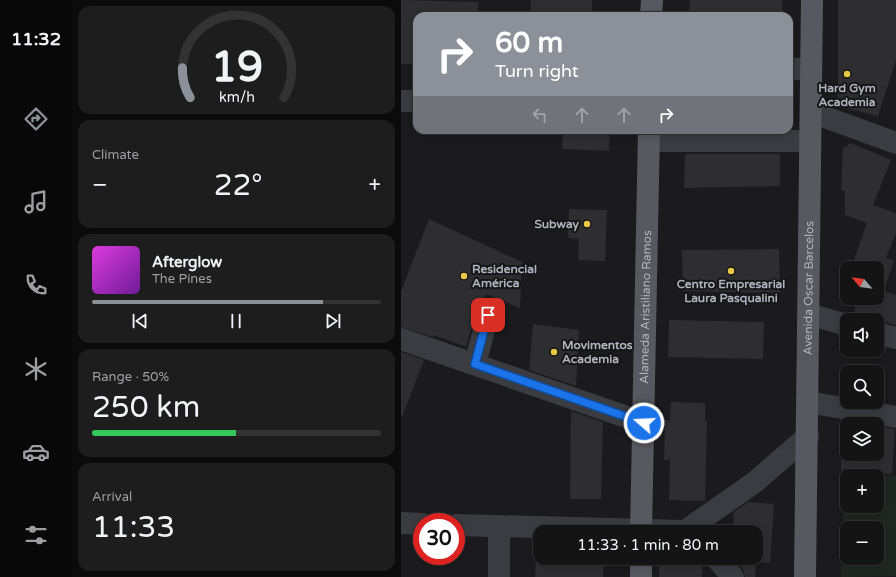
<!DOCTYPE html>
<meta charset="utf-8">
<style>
:root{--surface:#141415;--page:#1d1d1e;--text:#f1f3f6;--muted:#9d9ea0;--line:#333334;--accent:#8c9099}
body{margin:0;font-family:"Varela Round",sans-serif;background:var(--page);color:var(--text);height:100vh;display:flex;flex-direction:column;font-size:15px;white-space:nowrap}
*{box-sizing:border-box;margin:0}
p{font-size:13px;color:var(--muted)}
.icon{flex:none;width:22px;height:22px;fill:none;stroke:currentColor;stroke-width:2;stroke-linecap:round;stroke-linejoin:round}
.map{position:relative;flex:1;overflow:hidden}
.panel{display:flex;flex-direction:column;gap:6px;padding:6px;background:#0b0b0c;width:329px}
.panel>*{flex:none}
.banner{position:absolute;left:12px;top:12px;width:380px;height:122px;border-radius:12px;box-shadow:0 2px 10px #0003,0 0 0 1px var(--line);background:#8c9099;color:#fff;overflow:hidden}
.needle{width:26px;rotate:298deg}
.buttons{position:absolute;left:439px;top:261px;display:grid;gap:8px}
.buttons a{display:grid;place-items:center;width:44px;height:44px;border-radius:8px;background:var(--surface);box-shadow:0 2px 10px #0003,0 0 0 1px var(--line);font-size:20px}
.speed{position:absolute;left:12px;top:513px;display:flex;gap:8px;font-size:20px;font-weight:700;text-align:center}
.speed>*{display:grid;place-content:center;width:52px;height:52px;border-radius:50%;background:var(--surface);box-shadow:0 2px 10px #0003,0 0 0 1px var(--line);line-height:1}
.speed .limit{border:6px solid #d22;background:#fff;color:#111}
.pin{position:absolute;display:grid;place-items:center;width:34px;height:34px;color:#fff;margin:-17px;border-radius:8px;box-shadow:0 2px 6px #0006}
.me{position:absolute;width:44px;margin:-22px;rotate:289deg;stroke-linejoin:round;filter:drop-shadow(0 0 3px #0008)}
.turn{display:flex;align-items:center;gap:14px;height:84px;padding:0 16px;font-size:18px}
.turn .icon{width:52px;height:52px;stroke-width:2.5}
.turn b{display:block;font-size:28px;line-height:34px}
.lanes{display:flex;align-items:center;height:38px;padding:0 16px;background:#0003;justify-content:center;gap:20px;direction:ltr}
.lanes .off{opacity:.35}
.big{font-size:30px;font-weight:600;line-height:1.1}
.panel .card{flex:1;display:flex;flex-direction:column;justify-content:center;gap:6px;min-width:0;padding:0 14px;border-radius:12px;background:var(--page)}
.panel .dial{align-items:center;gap:0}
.dial svg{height:104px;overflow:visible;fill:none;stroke:var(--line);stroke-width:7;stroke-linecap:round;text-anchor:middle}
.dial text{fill:var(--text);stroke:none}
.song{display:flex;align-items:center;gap:12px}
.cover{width:48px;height:48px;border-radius:6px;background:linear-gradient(135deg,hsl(300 70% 55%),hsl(280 70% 35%))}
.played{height:4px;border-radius:2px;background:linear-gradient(90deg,var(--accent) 80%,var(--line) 80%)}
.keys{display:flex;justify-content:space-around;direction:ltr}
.heat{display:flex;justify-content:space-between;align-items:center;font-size:22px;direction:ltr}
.charge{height:6px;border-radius:3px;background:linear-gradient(90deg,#34c759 50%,var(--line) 0)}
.trip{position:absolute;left:132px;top:525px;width:230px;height:40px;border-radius:12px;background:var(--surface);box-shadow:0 2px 10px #0003,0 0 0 1px var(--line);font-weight:600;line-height:40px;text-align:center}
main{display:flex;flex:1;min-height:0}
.tabs{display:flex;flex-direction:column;width:72px;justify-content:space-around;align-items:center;background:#080808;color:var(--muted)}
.tabs .icon{width:28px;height:28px}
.tabs .selected{color:var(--accent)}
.tabs b{font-size:18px;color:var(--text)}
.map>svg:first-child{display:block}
.green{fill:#202722;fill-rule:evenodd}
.building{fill:#2e2d30}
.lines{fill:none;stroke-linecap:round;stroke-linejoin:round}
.minor{stroke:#3b3c41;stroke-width:22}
.major{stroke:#585860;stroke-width:22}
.route-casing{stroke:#114b97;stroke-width:10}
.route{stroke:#1a73e8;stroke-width:7}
.poi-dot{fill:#e9ca46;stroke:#161517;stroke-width:1.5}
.labels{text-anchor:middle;stroke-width:4;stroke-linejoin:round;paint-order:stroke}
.poi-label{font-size:12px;font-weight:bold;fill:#aeb0bb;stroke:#161517}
.street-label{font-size:12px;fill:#aeb0bb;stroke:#161517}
</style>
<main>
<nav class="tabs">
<b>11:32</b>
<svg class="icon selected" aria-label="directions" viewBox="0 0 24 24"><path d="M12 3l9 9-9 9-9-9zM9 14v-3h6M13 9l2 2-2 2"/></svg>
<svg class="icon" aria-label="music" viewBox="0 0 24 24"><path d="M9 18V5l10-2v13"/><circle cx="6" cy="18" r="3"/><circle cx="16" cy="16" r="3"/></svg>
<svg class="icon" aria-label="phone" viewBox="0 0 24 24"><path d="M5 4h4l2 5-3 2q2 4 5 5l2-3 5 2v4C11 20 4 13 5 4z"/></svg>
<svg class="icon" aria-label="climate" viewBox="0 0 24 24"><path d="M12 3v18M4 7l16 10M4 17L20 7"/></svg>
<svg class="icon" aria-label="car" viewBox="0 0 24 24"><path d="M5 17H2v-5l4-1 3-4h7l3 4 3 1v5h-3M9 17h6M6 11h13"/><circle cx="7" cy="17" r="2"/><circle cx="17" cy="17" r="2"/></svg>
<svg class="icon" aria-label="filters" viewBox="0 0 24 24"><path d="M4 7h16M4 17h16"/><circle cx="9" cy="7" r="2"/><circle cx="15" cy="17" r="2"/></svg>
</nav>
<section class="panel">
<div class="card dial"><svg viewBox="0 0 100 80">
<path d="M14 69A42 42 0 1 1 86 69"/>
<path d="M14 69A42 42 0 0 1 8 46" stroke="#8c9099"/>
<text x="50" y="56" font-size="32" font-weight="700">19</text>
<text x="50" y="72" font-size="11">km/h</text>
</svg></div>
<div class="card"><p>Climate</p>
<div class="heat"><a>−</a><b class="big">22°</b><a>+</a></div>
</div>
<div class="card">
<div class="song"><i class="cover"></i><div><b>Afterglow</b><p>The Pines</p></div></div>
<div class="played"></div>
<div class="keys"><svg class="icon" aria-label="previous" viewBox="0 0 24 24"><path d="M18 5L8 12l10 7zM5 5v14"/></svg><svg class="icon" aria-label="pause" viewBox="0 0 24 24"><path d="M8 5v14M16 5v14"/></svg><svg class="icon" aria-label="next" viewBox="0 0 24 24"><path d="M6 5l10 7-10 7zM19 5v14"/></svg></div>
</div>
<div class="card"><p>Range · 50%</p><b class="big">250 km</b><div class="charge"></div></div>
<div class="card"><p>Arrival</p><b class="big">11:33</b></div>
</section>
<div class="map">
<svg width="495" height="577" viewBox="0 0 495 577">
<rect width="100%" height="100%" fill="#1b1a1c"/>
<!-- green -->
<path class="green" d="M444 472 495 476V576L440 577ZM446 476H476V506H446ZM446 528H476V558H446Z"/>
<!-- building -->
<path class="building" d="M0 0 77 2V16H16V64H0Z
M130 0H191V16H129Z
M289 0H381L382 16H288Z
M437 0H495V60L477 116 437 106Z
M162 130H209L208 151 161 149Z
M450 143 490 160 472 205 495 213V233L485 258 493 260 483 291 495 295V325L476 320H467L454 316V298H476V268H450L466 223 444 215V191L440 190 442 148Z
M284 154H379V186L283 188Z
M168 209 206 210 204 261 177 260 178 239 167 238Z
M28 219 121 262 119 308 85 294 82 304 78 306 75 312 65 347 33 335 32 337 0 327V291Z
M378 249 379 293 282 291 281 250Z
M268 320 363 322 362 359 267 357Z
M132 324 178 330 175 386 128 370Z
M0 352 23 360 1 417H0Z
M270 402 304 403V421H306L304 501 268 500 269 460H263L264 420H269Z
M170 411 202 422 200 499H169Z
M476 426 494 429 491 474 440 470V454H476Z
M347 502 373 504 369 563 355 562 354 577H344L342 569 332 558H355V532H332L333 512Z
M135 558H203L202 577H134Z
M258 558H302L301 577H258Z"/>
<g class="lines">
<!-- minor -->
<path class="minor" d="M388 69H410
M0 101H16
M410 112 495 143
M248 141H409
M407 314 446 325
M476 333 495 338
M0 339 243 423
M74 364 87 315
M406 402 495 417
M0 523 21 524
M55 525 284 531
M98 526V577
M284 531 354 482 407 436
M315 558 332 577"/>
<!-- major -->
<g class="major">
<path d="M250 16 251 0"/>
<path id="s1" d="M240 532 248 130"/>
<path d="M240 577V558"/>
<path id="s2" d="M404 577 411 0"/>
</g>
</g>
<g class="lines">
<defs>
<path id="route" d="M87 315 74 364 243 423"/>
</defs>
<!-- route casing -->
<use href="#route" class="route-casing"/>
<!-- route -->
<use href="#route" class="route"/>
</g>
<!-- markers -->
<g class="poi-dot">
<circle cx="446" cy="74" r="4"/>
<circle cx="186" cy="224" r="4"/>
<circle cx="330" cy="271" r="4"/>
<circle cx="63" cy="276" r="4"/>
<circle cx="153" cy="352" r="4"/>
</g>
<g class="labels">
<!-- poi labels -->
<g class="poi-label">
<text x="446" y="92">Hard Gym<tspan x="446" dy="14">Academia</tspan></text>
<text x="178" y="228" text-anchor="end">Subway</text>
<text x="71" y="273" text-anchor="start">Residencial<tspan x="71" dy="14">América</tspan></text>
<text x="330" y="288">Centro Empresarial<tspan x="330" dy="14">Laura Pasqualini</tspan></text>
<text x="161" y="349" text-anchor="start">Movimentos<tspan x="161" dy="14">Academia</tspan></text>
</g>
<!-- street labels -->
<g class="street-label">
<text dy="4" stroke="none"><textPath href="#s2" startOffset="289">Avenida Oscar Barcelos</textPath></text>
<text dy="4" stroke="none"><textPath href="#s1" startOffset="225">Alameda Aristiliano Ramos</textPath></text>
</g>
</g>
</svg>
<div class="buttons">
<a><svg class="needle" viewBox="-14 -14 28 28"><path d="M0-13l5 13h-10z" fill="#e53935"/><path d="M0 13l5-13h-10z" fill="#9d9ea0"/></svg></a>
<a><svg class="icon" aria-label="sound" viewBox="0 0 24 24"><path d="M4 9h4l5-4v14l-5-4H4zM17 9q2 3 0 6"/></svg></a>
<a><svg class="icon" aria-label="search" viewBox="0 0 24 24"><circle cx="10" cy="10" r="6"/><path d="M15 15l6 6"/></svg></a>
<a><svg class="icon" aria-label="layers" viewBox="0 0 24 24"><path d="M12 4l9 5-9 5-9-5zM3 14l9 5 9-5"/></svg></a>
<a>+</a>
<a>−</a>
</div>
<div class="speed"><div class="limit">30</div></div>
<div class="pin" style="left:87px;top:315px;background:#d93025"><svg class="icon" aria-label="arrive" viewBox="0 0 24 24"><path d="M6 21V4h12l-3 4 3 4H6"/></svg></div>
<svg class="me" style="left:243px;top:423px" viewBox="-20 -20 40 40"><circle r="17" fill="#1a73e8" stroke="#fff" stroke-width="3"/><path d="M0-11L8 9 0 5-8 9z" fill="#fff"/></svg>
<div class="trip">11:33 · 1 min · 80 m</div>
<div class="banner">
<div class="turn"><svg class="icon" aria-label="right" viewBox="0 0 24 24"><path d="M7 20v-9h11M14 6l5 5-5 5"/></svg><div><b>60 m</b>Turn right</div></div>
<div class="lanes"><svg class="icon off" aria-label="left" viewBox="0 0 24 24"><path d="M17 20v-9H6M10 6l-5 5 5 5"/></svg><svg class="icon off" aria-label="ahead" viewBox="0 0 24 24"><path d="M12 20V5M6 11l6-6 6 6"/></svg><svg class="icon off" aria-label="ahead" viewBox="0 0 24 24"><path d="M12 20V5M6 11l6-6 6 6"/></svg><svg class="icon" aria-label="right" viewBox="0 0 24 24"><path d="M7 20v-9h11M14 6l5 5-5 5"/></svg></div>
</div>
</div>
</main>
